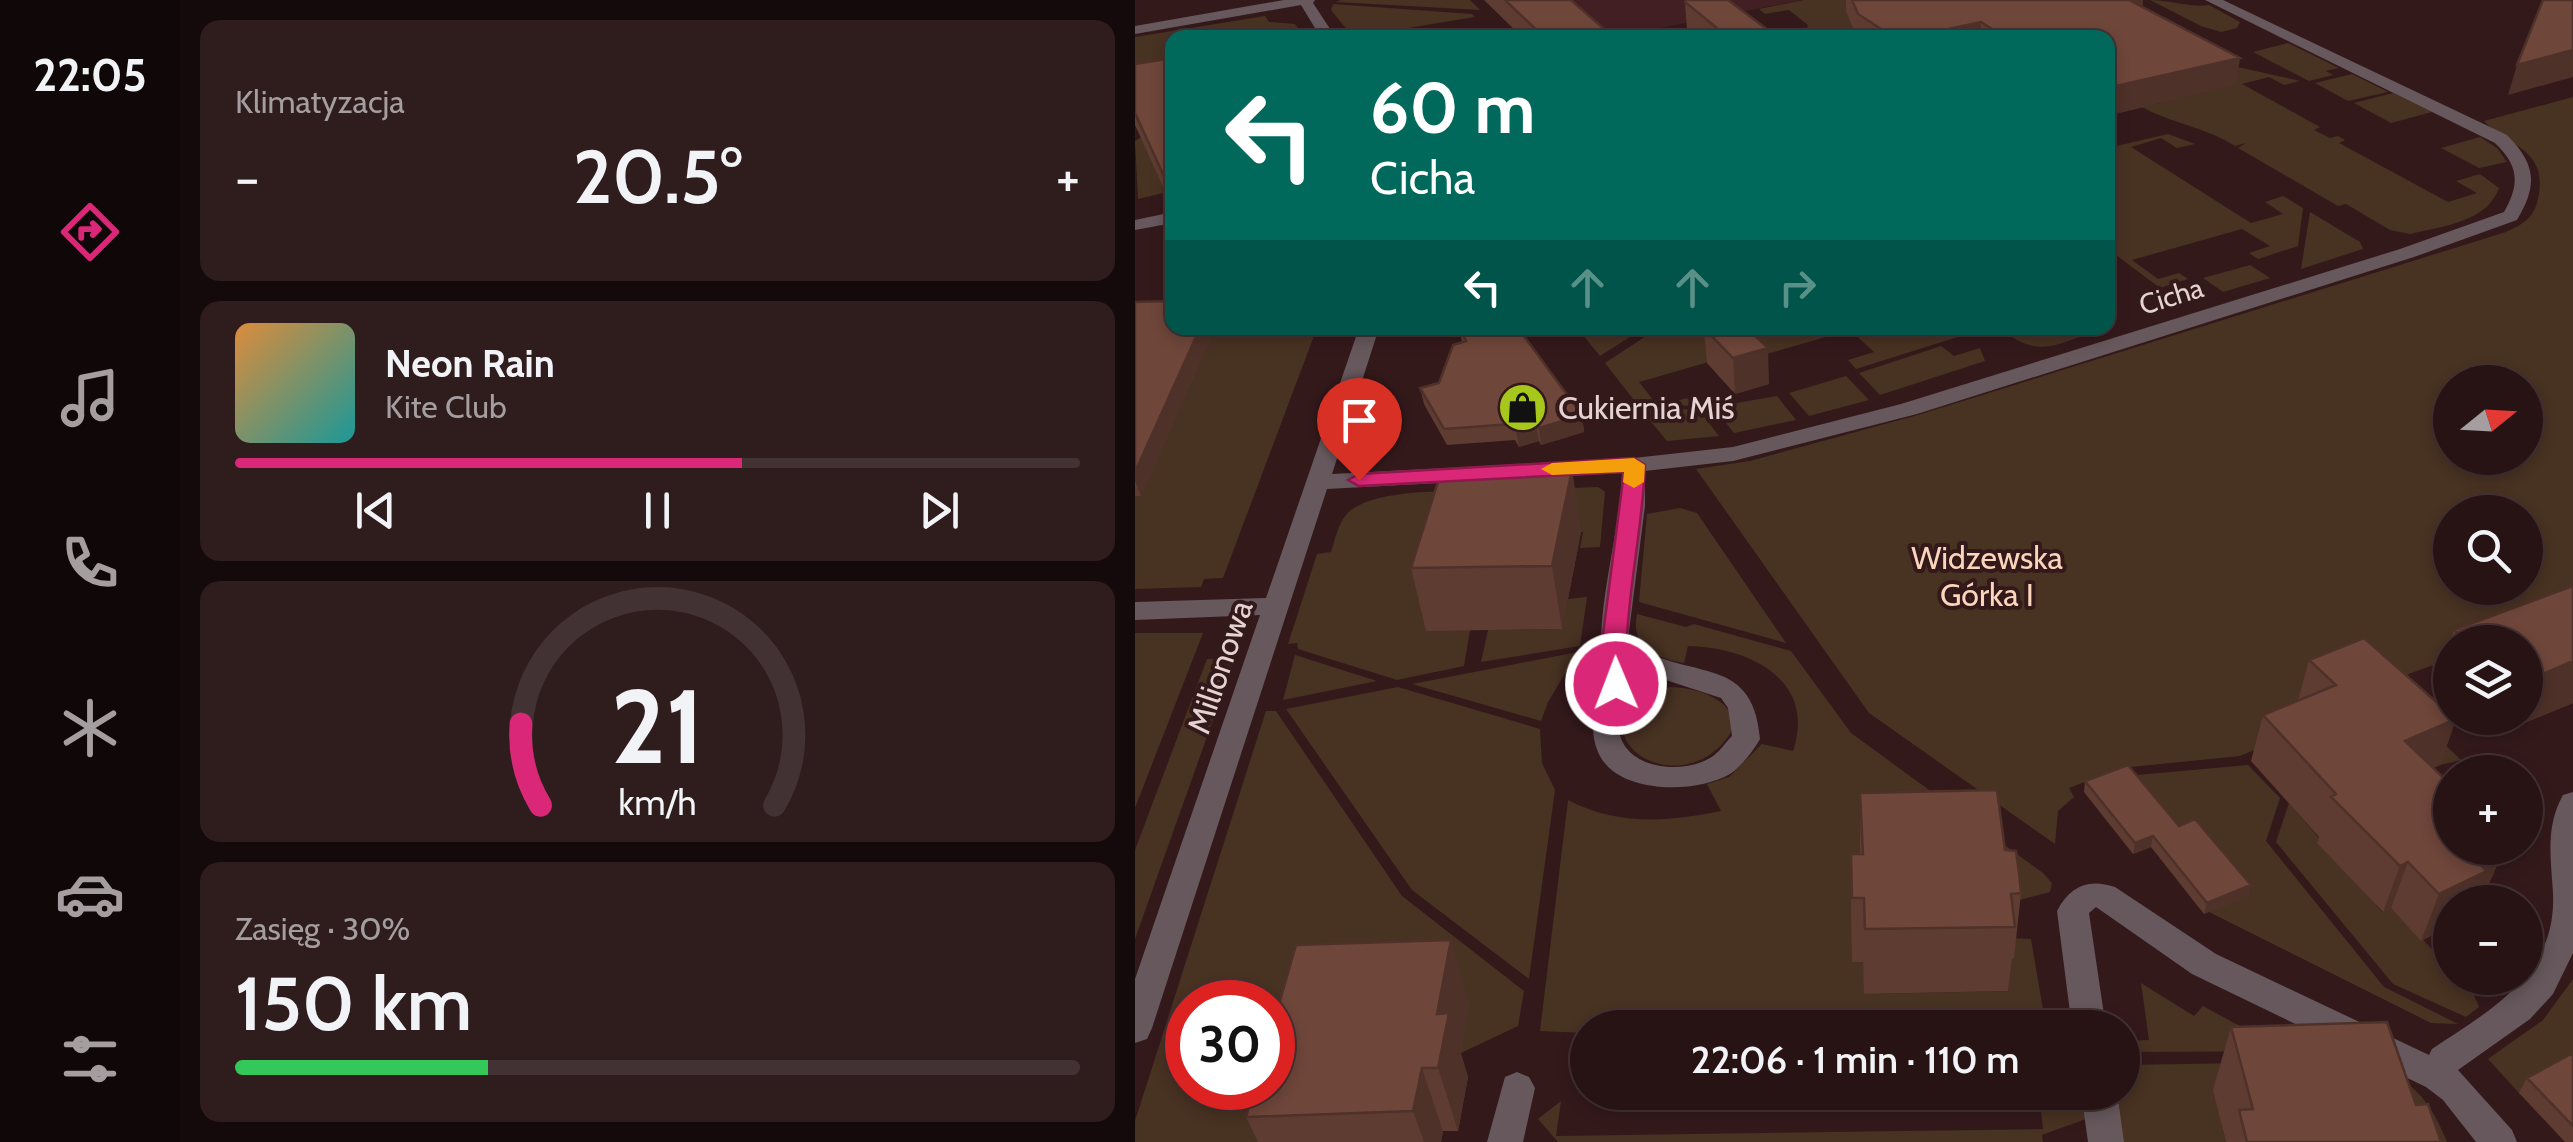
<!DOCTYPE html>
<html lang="pl">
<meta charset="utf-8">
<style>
:root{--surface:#271314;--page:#2f1c1d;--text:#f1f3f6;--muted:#a49ea0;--line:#433234;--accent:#db2777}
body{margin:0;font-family:Cabin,sans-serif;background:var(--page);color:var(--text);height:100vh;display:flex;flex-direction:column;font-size:38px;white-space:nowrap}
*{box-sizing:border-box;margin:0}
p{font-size:32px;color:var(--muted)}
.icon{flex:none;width:55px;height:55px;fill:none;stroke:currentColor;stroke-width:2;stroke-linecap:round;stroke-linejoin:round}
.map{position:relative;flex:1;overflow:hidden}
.sheet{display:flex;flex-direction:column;gap:20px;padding:20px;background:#150a0b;width:955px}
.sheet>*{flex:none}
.banner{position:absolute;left:30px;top:30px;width:950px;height:305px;border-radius:20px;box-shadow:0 5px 15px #0003,0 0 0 2px var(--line);background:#00695c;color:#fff;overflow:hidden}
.needle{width:65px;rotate:72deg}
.buttons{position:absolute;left:1298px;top:365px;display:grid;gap:20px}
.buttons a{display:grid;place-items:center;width:110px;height:110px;border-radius:50%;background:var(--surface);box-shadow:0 5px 15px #0003,0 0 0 2px var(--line);font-size:50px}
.speed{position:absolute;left:30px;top:980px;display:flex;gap:20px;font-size:50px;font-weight:700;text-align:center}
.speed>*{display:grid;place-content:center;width:130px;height:130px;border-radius:50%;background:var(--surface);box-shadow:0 5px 15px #0003,0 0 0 2px var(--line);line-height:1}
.speed .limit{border:15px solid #d22;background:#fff;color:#111}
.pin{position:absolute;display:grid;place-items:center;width:85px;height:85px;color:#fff;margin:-102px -42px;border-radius:50% 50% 50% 0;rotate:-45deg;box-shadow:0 0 10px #0007}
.pin .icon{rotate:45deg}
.me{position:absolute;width:110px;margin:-55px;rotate:359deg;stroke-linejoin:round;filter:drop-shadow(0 0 8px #0008)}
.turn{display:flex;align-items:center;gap:35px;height:210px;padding:0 40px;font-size:45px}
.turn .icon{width:130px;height:130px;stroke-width:2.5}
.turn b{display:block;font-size:70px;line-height:85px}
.lanes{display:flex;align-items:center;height:95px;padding:0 40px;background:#0003;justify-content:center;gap:50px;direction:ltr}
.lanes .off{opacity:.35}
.big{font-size:75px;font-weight:600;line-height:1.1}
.sheet .card{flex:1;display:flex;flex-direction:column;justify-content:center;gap:15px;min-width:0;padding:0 35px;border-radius:20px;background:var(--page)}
.sheet .dial{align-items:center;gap:0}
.dial svg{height:260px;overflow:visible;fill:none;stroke:var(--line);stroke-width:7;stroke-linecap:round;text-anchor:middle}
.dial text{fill:var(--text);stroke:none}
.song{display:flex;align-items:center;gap:30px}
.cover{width:120px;height:120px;border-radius:15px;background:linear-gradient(135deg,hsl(30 70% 55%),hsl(180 70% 35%))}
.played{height:10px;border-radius:5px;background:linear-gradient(90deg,var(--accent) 60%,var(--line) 60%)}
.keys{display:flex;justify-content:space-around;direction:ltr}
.heat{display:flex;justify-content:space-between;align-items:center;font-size:55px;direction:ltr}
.charge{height:15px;border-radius:8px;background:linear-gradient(90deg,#34c759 30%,var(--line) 0)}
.trip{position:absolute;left:435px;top:1010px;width:570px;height:100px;border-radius:50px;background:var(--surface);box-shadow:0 5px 15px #0003,0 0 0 2px var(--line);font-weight:600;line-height:100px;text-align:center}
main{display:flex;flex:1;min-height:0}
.menu{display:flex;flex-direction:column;width:180px;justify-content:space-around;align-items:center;background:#100808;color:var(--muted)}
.menu .icon{width:70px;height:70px}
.menu .on{color:var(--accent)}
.menu b{font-size:45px;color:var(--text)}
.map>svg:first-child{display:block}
.built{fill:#411f22}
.green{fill:#483222;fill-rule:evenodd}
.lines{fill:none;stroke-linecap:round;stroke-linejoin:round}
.minor{fill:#66585d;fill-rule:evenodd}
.wall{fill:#5f3c32}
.shaded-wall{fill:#4e3129}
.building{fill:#6f463a;stroke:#4e3129;stroke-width:2.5}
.route{fill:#db2777;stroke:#8e194d;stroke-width:2.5}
.slow{fill:#f59e0b}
.labels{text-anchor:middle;stroke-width:8;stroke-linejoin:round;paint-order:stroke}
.far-street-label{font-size:28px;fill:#e5d2d2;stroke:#34191b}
.poi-label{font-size:32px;fill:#e5d2d2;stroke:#34191b;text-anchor:start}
.park-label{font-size:32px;fill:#fad5bb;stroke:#34191b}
.street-label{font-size:32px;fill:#e5d2d2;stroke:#34191b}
</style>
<main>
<nav class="menu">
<b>22:05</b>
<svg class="icon on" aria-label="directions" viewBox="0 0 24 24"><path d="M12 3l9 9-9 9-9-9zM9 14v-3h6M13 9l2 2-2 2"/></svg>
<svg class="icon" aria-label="music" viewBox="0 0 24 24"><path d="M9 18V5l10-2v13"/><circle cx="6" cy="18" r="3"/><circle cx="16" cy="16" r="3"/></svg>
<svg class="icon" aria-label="phone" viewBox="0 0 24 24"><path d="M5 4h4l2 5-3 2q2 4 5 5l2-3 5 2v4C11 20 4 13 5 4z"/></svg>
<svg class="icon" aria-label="climate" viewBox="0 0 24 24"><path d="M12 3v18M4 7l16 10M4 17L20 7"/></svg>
<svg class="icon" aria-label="car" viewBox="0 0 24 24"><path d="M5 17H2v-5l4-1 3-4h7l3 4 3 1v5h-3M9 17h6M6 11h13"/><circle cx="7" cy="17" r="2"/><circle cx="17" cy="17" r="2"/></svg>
<svg class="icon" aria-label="filters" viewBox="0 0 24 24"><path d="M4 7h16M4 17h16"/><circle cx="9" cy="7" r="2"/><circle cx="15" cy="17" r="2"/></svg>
</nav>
<section class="sheet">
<div class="card"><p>Klimatyzacja</p>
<div class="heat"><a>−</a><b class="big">20.5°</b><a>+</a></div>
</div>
<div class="card">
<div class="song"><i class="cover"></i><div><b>Neon Rain</b><p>Kite Club</p></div></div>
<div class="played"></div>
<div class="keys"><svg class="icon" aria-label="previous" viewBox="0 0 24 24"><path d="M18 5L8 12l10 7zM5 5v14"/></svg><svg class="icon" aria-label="pause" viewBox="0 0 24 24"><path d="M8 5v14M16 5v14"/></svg><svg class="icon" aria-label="next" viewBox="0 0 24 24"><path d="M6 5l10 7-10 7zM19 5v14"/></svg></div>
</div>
<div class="card dial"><svg viewBox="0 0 100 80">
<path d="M14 69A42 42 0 1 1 86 69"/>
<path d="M14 69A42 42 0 0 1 8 44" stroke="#db2777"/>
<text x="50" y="56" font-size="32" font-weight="700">21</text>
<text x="50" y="72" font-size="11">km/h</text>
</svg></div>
<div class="card"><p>Zasięg · 30%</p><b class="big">150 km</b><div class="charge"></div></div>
</section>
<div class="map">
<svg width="1438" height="1142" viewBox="0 0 1438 1142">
<rect width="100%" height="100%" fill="#34191b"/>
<!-- built -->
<path class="built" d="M349 0H667L475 38Z"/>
<!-- green -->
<path class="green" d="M206 0H335L345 10 201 2Z
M669 0H788L738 24 709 30 719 37H661L656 34 672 28 673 25 654 10 630 14 624 9Z
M1015 0C1035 0 1056 8 1074 5L1105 22 1102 28 1086 32 1066 26Z
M198 4 337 14 340 17 218 37 196 10Z
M130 16 134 22 160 24 165 32 136 38H38L37 66 0 72V37Z
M1153 43 1204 68 1191 71 1198 75 1174 81 1118 52Z
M1076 61 1165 81 1149 85 1134 77 1107 84 1185 127 1179 130 1195 138 1203 136 1210 140 1204 143 1313 202 1342 193 1321 181 1345 174 1364 188C1352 222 1308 226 1275 234L1255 230 1211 204 1203 206 1103 148 1111 143 1100 146C1070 127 1038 124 1007 107L1026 103Z
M1217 74 1253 92 1213 101 1180 83Z
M1258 93 1297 112 1256 123 1219 103Z
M1438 97V629L1390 642H1315V659L1246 684 1326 760 1305 765 1181 724 1105 756 986 768 934 788 939 797 923 811 920 844 734 713 561 469 615 461 783 415 1371 232C1388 224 1399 218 1403 199 1414 148 1373 147 1349 121ZM1315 382H1390V458H1315ZM1315 512H1390V588H1315Z
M17 131 37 191 3 199 0 141Z
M1033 134 1060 144 1042 148 1026 138 996 147 1116 223 1148 214 1130 202 1148 196 1168 208 1163 246 1123 259 1114 253 1135 246 1107 229 997 260 1023 279 1044 273 1053 279 1025 288 973 249V148Z
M1345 137 1362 148 1372 162 1344 168 1306 148Z
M1175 212 1225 242 1228 249 1166 269Z
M1115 265 1135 278 1088 292 1068 278Z
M79 328H182L88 578 69 579 66 587 0 589V496Z
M442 328H509L465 356Z
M523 328H821L829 335 721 369 713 360 739 352 715 330 611 360 605 353 504 382 523 406 552 398 559 406 502 404 470 363Z
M865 328H970C924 342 905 362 865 328Z
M806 346 819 356 845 348 850 361 745 395 724 373Z
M711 376 734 400 674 416 654 393Z
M642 396 661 420 599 433 578 407Z
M563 409 584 436 532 441 506 410Z
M463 487 470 492 465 547 445 548 448 532 373 533 383 490Z
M366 490 292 630H335L329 666 262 680 163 649 162 643 153 644 182 554 196 552C200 540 203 524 211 515 235 486 329 492 366 490Z
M545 508 562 513 651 643 504 602 512 514Z
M452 597 445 646 346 662 353 630 427 629 433 599Z
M502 614 551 627 559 624 656 651 716 733 908 873 917 883 915 892 884 900 717 962H728L730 994 873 991 877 938 896 939 911 1027 452 1028V1033L405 1031 433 800C483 826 532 822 586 811L572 784 594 777 627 744 658 751C682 680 614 647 553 646L549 663C520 658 495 647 502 614Z
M0 633H68L0 808Z
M443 652 413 702 406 721 277 684Z
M160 655 242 681 148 700Z
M100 658 0 939V850L72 659Z
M263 687 405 729 407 763 420 790 394 979 277 890 151 709Z
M535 687C571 687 625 712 582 749 522 801 432 717 535 687Z
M131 711H141L267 896 389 991 383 1026 326 1053 149 1108 142 1136 150 1142H0V1121ZM52 1002H138V1088H52Z
M1113 765 1145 798 1131 841 1249 987 1323 1024 1296 1023 1074 912 1112 895 1041 836 991 776Z
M1154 803 1247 912 1256 908 1315 967V978H1324L1338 993 1344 1007 1331 1017 1258 984 1141 842Z
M1438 979V1080L1384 1093 1353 1059 1408 1020Z
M1006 983 1059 1016 1068 1006 1114 1031 1205 1051 988 1052V1041L1014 1040Z
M1229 1061C1276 1079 1293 1096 1312 1142H1245L1079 1090 1091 1142H986L978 1093 988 1092V1065Z
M904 1092 932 1093 945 1102 951 1119 907 1135 908 1142H423L403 1119 426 1101 421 1136 908 1129Z"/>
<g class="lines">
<!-- minor -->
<path class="minor" d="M149 0H180L178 3 201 38H186L166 5 0 34V26Z
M1070 0H1088L1372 135C1401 164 1403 185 1382 220L1279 257 782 414 598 461 510 471V506L493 639C547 685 618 648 625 739 619 750 606 767 595 774 561 794 481 795 463 752 451 723 464 701 469 671 471 660 466 651 466 641 467 586 485 529 487 473L192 489 17 1028 12 1039 0 1043V979L125 615 0 620V602L131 598 224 328H244L197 474 499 458 598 447 766 404 1265 249 1369 212C1385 184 1384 166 1360 143ZM497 669 586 698 593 708 597 736C590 743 583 754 575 758 546 775 489 769 484 730 481 712 493 686 497 669Z
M38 212V223L0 230V220Z
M1438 792V953L1418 994 1395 1019 1323 1070 1377 1130 1382 1142H1341L1308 1100 1291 1087 1057 974 961 907 954 913 971 1028H937L922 911C935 886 953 878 980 887L1081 954 1294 1055 1297 1049C1355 1010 1422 975 1418 893 1416 859 1410 827 1428 795Z
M382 1072 394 1077 400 1088 388 1142H352L370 1077Z
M946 1092H982L989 1142H953Z"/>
</g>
<!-- wall -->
<path class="wall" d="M349 0H436L476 35V38H388Z
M711 0H1008L1007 7 1101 85 972 38H722L711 11Z
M550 2 644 38H561L552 30Z
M38 58V209L0 125V64Z
M0 302 38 328H80L6 496H0Z
M324 328 447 415 449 432 406 445 404 441 384 447 380 440 312 445 289 404 285 388 304 383 327 342Z
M569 328 634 384 600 394 572 363Z
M437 470 446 532 427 629 291 631 276 568Z
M1438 586V703L1387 724 1379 718H1390V642H1315V692L1301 680 1319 630Z
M1174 660 1321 719 1305 765 1298 768 1353 886 1344 891 1339 902H1315V926L1286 941 1256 908 1248 912 1182 843 1184 837 1116 761 1128 715 1163 700Z
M1344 718H1376L1354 727Z
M950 781 1044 826 1116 885 1113 896 1069 914 1016 847 998 854 949 792Z
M725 793 870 850 886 893 879 958H877L873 991 729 994 728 962H717L716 919V854H725Z
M316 940 334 1005 326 1054 333 1077 323 1131H308L306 1142H123L111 1117 140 1018Z
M1096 1027 1281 1105 1306 1142H1091L1078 1090Z
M1438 1056V1142H1430L1384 1093 1392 1078Z"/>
<!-- shaded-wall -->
<path class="shaded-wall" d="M978 0H1008L1007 12Z
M846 22 845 38H772Z
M1438 50V77L1373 95 1382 65Z
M1105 58 1101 85 972 116V88Z
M65 328H80L6 496 0 481V472Z
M633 348 634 384 600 394 598 358Z
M447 415 449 432 406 445 404 428Z
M401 425 404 441 384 447 381 430Z
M437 470 446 532 427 629 417 566Z
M1438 661V703L1387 724 1408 674Z
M1398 666 1390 687V670Z
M1358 718H1376L1354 727Z
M1321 719 1305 765 1254 787 1270 741Z
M1018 836 1016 847 998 854 1000 843Z
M1357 848H1370L1353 886 1344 891 1339 902H1315V926L1286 941 1304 894 1338 858Z
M1273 862 1256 908 1248 912 1265 866Z
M1116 885 1113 896 1069 914 1072 903Z
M316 940 334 1005 326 1054 333 1077 323 1131 303 1068 302 1014Z
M287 1068 308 1131 306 1142H289L278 1111Z"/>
<!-- building -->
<path class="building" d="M370 0H436L476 35 461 38H410Z
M551 0H593L644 38H594L550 2Z
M717 0H994L1105 58 972 88V38H871L846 22 772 38H760L723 14Z
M1408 0H1438V50L1382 65Z
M38 58V196L0 113V64Z
M38 301V328H65L0 472V302Z
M325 328H383L447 415 404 428 401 425 381 430 377 424 309 429 285 388 304 383 318 345 331 341Z
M569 328H612L633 348 598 358Z
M437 470 417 566 276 568 306 472Z
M1438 586V661L1408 674 1398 666 1390 670V642H1334L1319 630Z
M1229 638 1315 714V718L1321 719 1270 741 1315 784V848H1357L1338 858 1352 871 1304 894 1273 862 1265 866 1196 797 1201 794 1128 715 1201 685 1174 660Z
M993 765 1044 826 1060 819 1116 885 1072 903 1018 836 1000 843 950 781Z
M862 790 870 850 881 851 884 873 886 893 876 894 880 927 730 929 729 898H717L716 854H728L725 793Z
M316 940 302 1014 314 1013 303 1068H287L278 1111 111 1117 119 1088H138V1018H140L161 945Z
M1252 1022 1281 1105 1293 1104 1306 1142H1112L1104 1110 1118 1109 1096 1027Z
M1436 1054 1438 1056V1126L1392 1078Z"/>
<!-- route -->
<path class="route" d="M499 458 510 465C508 523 495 579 492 637 491 654 496 667 493 684L481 693 468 684 472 666 467 642 489 472 224 486 213 480 224 474Z"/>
<!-- slow -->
<path class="slow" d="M499 458 510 465 509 482 499 488 488 482 489 472 417 475 406 469 417 463Z"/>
<!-- icons -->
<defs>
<symbol id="shop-disc" viewBox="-11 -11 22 22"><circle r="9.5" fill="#a8c71c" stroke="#34191b"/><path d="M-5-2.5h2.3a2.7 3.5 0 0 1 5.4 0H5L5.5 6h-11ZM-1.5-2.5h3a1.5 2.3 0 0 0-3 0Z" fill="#111"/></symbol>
</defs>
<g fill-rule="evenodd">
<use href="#shop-disc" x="360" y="380" width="55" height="55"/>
</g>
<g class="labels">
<!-- far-street labels -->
<g class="far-street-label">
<text transform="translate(1036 296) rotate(-17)" y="10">Cicha</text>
</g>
<!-- poi labels -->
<g class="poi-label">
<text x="423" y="419">Cukiernia Miś</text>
</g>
<!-- park labels -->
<g class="park-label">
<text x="852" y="569">Widzewska<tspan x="852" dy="37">Górka I</tspan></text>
</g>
<!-- street labels -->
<g class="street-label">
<text transform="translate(85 667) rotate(-71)" y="11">Milionowa</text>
</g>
</g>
</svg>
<div class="buttons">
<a><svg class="needle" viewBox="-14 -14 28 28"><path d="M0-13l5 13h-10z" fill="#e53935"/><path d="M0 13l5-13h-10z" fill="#a49ea0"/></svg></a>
<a><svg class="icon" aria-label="search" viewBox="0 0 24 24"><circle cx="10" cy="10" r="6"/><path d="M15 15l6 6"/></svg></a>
<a><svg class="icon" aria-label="layers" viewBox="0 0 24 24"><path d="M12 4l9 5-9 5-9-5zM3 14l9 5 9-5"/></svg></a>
<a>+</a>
<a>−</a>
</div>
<div class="speed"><div class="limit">30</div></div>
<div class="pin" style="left:224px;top:480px;background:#d93025"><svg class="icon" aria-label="arrive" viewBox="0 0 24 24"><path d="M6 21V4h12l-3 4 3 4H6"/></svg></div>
<svg class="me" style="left:481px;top:684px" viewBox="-20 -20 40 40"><circle r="17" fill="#db2777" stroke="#fff" stroke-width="3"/><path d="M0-11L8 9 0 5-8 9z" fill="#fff"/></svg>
<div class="trip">22:06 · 1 min · 110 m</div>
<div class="banner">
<div class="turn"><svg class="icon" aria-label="left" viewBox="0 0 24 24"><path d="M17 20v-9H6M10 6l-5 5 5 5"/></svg><div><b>60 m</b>Cicha</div></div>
<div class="lanes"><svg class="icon" aria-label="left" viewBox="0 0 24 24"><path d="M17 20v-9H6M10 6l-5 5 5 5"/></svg><svg class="icon off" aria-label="ahead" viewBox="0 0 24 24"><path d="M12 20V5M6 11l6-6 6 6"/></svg><svg class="icon off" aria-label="ahead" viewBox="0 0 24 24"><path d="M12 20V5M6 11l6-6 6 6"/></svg><svg class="icon off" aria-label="right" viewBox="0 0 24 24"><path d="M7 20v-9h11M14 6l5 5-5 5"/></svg></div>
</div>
</div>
</main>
